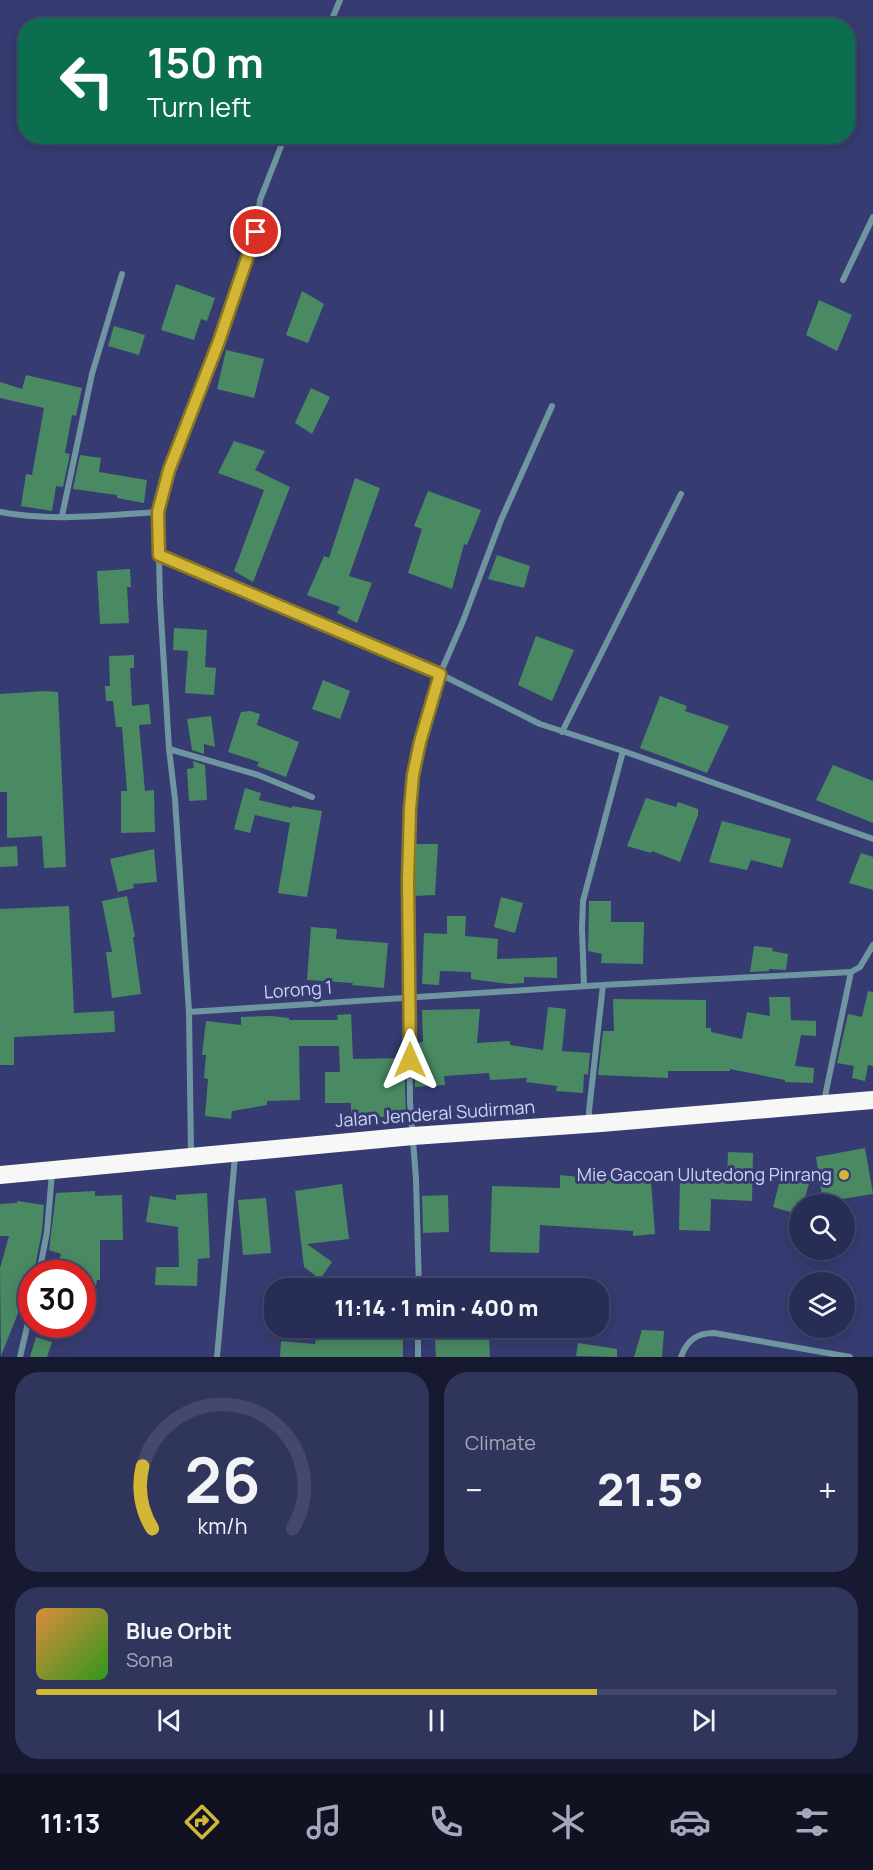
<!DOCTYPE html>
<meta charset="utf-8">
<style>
:root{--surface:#282d55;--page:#30355b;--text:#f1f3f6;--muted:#a5a8b9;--line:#44496c;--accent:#d3b635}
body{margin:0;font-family:Manrope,sans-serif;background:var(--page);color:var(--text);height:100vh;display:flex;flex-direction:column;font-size:22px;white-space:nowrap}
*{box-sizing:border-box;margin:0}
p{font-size:20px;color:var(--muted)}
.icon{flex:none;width:33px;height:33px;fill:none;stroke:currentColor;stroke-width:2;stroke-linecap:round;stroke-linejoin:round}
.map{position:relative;height:1357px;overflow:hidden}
.drawer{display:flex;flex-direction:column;gap:15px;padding:15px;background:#16192f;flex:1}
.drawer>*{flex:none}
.banner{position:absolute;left:18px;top:18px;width:837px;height:126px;border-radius:24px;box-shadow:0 3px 15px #0003,0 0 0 2px var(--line);background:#0b6e4f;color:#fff;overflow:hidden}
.controls{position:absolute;left:789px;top:1194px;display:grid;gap:12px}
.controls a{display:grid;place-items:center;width:66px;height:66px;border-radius:50%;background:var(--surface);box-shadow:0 3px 15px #0003,0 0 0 2px var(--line);font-size:30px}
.speed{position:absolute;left:18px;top:1260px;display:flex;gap:12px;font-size:30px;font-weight:700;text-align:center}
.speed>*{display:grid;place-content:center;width:78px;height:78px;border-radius:50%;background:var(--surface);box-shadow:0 3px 15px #0003,0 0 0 2px var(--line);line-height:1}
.speed .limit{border:9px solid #d22;background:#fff;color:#111}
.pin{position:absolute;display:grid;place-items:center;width:51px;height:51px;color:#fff;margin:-26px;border:3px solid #fff;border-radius:50%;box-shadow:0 2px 6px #0007}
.me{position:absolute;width:66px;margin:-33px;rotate:0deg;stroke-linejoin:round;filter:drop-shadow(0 0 4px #0008)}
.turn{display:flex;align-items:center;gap:21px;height:126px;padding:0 30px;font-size:27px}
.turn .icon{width:78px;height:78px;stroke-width:2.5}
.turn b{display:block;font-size:42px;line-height:51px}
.big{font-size:45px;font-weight:800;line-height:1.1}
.drawer .tile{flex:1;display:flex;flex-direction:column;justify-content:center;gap:9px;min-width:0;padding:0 21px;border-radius:24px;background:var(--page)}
.drawer .dial{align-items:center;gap:0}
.dial svg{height:156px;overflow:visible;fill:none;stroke:var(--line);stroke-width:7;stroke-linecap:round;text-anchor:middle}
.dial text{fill:var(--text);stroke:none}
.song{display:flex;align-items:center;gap:18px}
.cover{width:72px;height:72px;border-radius:9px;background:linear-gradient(135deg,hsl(30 70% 55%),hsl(110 70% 35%))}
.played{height:6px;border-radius:3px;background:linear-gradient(90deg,var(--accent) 70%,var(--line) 70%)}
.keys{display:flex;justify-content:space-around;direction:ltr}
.heat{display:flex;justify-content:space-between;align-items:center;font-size:33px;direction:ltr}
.drawer .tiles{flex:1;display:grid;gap:15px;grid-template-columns:1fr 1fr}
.tile:last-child{grid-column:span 2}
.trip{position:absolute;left:264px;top:1278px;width:345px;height:60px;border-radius:24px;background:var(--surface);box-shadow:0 3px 15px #0003,0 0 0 2px var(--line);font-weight:800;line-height:60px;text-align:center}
.menu{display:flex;height:96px;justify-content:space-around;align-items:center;background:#101222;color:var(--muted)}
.menu .icon{width:42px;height:42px}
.menu .selected{color:var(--accent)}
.menu b{font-size:27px;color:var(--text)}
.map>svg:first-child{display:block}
.building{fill:#498a63}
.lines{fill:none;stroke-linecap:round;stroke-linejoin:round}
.street{stroke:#6f96a0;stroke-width:6}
.highway{stroke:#f7f7f7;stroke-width:18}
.route-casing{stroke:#897622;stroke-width:15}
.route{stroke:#d3b635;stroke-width:10}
.poi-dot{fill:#d3b635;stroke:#363c71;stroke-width:2}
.labels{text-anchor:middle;stroke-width:6;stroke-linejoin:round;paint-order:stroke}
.street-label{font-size:18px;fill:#cbd2f2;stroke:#363c71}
.poi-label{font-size:18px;fill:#cbd2f2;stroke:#363c71;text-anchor:end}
</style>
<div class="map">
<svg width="873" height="1357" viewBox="0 0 873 1357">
<rect width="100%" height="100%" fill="#363c71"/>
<!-- building -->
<path class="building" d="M176 284 215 298 207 321 201 319 194 340 161 330Z
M302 291 324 304 308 343 286 335Z
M819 300 852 315 837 351 806 335Z
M114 326 145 335 139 355 108 346Z
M226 350 264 359 254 398 217 389Z
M26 375 82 388 76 416 72 415 65 453 70 454 63 487 56 486 52 511 21 506 26 474 32 475 44 408 0 398V382L22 389Z
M311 388 330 397 312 434 295 423Z
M234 441 265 451 255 470 290 487 253 582 234 571 264 490 218 473Z
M80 455 101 458 99 472 147 480 144 503 117 498V495L73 489Z
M355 478 380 488 349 576 372 583 357 623 337 613 340 607 307 595 324 556 329 558Z
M428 491 481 510 467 545 464 544 452 589 408 573 422 529 414 526Z
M497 555 530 566 524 588 488 579Z
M130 569 131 587H127L129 623 100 624 97 571Z
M174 628 207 630 205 667 216 668 214 695 185 693 188 651 173 650Z
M536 636 574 650 552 701 518 685Z
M134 655V668H130L132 706 149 704 151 724 139 725 145 791 154 790 155 832 121 833V791H127L122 727H116L113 701H106L105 686H110L109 656Z
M323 680 350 691 340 719 312 709Z
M45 691 58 692 66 867 44 868 42 836 7 838V792H0V694Z
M660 696 687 706 685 711 729 726 707 773 640 748Z
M250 711 260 714 257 725 299 742 286 777 257 766 259 762 228 752 241 712Z
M211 716 215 747 204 744V754L192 750 187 719Z
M193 761 205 765 207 800 189 801 187 769 194 768Z
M833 765 873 781V823L816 800Z
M245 788 261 793 259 800 292 808V806L322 811 307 897 278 893 290 823 255 815 250 833 234 829Z
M646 798 676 807 678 802 698 809V815L680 862 652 851 651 853 627 846Z
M722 821 791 839 782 868 751 860 747 870 709 862Z
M415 844H438L435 895 413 896Z
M17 846 18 866 0 867V847Z
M154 849 157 882 133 884 134 888 118 892 110 859Z
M861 853 873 857V890L849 883Z
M127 896 135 937H133L141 994 112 998 106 952H112L102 901Z
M501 897 523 903 515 933 494 927Z
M589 901H611V922H644L643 964 601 963 602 954 588 951Z
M69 906 74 1013 114 1011 115 1032 14 1037V1065H0V909Z
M447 916H466L465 936 498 939 497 959 557 957V978L524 977V983L509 984 471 979V972L440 971 439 985 422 984 424 933 447 934Z
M311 927 337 929 336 939 388 943 384 988 352 985 353 983 307 980Z
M754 946 773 948 772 951 788 954 786 970 769 969V971L750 972Z
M868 991 873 992V1066L868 1065 865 1081 852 1078 854 1066 837 1063 848 1014 862 1017Z
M769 997H790L791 1020 816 1021V1036L801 1035 795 1066 814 1068 813 1083 785 1082V1080L730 1069V1071H668V1078L598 1075 603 1031H614L613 999 706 1000V1028H711V1032L742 1039 747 1012 770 1016Z
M548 1007 566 1009 562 1051 590 1053 588 1075 584 1074 583 1093 556 1091 557 1086 526 1082 527 1078 490 1080 489 1073 444 1076 445 1085 415 1087V1057H419L418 1043 423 1042 422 1010 480 1009 477 1043 510 1041V1045L543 1050Z
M351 1014 353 1059 404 1058 406 1116 351 1118V1103H325V1072H340L339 1046H299L300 1100 267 1101V1105L232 1111 231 1119 205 1116 208 1079 204 1078 206 1055H202L206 1021 241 1025V1017L271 1016 289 1018V1020H338L337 1015Z
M865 1148 873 1194 823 1202 816 1157Z
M728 1152 753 1153 752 1201 711 1199 710 1231 679 1230 680 1180 727 1181Z
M783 1169 811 1177 803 1204H800V1215L773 1207Z
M560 1175 619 1181V1184L651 1181 655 1234 633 1236V1231L540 1225 539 1253 490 1252 492 1186 560 1188Z
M342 1184 349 1239 307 1244 332 1262 320 1279 304 1267 295 1191Z
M95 1191V1196L122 1195 123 1240H100V1280H97L89 1322 82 1321V1274H55L61 1254 49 1250 56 1193Z
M207 1193 210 1258 198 1259 197 1286 155 1285 156 1267H179L178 1227 146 1222 150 1196 176 1200V1195Z
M448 1195 449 1232 423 1233 422 1196Z
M266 1198 271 1253 243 1255 238 1200Z
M17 1201 44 1205 42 1231 34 1272 32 1274 28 1288 1 1356 0 1268 9 1236H0V1204L17 1203Z
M318 1329 351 1336 352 1330 379 1335 380 1332 403 1333V1357H280L281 1341 315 1344Z
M642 1330 664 1331 662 1357H634Z
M489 1335 490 1357H436L435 1340Z
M36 1337 52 1342 47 1357H30Z
M578 1343 617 1349V1357L576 1356Z"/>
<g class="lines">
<!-- street -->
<path class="street" d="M329 26 340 0
M843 280 873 217
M0 512C49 522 108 515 158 512
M62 516 92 374 122 274
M159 555 440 674 463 621 501 520 552 406
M562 732 681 494
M169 749 258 775 312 797
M584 986 582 928 583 901 623 751
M189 1012 603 985 851 972 860 967 873 945
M824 1101 851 972
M589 1123V1111L603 985
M191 1154 189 1012 175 799 169 749 160 600 158 512 169 470 219 341 256 232 260 200 285 136
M39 1274 47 1232 52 1173
M419 1288 416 1179 410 1102 408 880 410 809 413 775 420 742 440 674 540 724 623 751 873 839
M20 1357 32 1306
M217 1357 235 1156
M418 1357V1328
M681 1357C687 1340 697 1333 714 1333L850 1357"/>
<!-- highway -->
<path class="highway" d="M0 1175 413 1136 601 1123 873 1100"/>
</g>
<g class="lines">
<defs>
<path id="route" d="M256 232 219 341 169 470 158 512 159 555 440 674 420 742 413 775 410 809 408 880 410 1060"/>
</defs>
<!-- route casing -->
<use href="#route" class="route-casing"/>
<!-- route -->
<use href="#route" class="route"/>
</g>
<!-- markers -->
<circle class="poi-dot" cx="844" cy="1175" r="6"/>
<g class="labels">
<!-- street labels -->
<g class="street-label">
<text transform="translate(298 990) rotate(-4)" y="6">Lorong 1</text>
<text transform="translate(435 1114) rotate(-4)" y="6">Jalan Jenderal Sudirman</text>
</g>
<!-- poi labels -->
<g class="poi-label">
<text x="832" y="1181">Mie Gacoan Ulutedong Pinrang</text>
</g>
</g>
</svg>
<div class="controls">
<a><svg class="icon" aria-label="search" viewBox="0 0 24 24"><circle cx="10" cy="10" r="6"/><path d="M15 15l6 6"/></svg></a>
<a><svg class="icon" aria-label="layers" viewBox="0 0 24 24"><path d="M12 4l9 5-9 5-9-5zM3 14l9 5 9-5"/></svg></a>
</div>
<div class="speed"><div class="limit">30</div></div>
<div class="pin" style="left:256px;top:232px;background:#d93025"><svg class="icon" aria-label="arrive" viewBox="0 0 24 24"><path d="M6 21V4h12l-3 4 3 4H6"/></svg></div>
<svg class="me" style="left:410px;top:1060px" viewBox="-20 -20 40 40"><path d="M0-17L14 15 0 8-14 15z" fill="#d3b635" stroke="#fff" stroke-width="4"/></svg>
<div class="trip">11:14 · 1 min · 400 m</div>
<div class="banner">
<div class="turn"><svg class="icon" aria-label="left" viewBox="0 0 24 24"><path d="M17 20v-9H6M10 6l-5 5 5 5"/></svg><div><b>150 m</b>Turn left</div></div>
</div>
</div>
<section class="drawer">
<div class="tiles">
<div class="tile dial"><svg viewBox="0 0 100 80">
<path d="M14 69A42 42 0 1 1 86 69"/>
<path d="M14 69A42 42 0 0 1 9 37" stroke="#d3b635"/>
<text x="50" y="56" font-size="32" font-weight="700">26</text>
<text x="50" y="72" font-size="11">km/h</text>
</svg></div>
<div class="tile"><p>Climate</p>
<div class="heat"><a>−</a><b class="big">21.5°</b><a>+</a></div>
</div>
<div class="tile">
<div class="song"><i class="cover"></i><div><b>Blue Orbit</b><p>Sona</p></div></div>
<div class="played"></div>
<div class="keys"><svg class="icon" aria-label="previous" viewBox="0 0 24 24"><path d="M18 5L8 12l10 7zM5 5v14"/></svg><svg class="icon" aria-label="pause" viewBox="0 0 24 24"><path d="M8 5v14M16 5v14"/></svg><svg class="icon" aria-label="next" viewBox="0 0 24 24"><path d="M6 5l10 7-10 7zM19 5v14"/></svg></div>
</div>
</div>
</section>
<nav class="menu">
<b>11:13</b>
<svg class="icon selected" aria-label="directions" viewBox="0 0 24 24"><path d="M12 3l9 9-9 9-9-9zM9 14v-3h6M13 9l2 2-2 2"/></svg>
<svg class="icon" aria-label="music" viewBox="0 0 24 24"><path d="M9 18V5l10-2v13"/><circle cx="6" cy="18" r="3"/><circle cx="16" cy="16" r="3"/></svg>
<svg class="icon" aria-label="phone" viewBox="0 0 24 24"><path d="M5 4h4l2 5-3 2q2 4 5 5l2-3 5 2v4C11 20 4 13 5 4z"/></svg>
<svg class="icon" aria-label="climate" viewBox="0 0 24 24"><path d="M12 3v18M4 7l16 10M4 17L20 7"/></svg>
<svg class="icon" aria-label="car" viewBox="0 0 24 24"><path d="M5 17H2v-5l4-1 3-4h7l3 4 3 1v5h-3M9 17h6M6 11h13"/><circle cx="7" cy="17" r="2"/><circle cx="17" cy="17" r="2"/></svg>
<svg class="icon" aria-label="filters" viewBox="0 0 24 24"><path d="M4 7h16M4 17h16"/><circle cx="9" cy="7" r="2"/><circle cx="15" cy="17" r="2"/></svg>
</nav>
